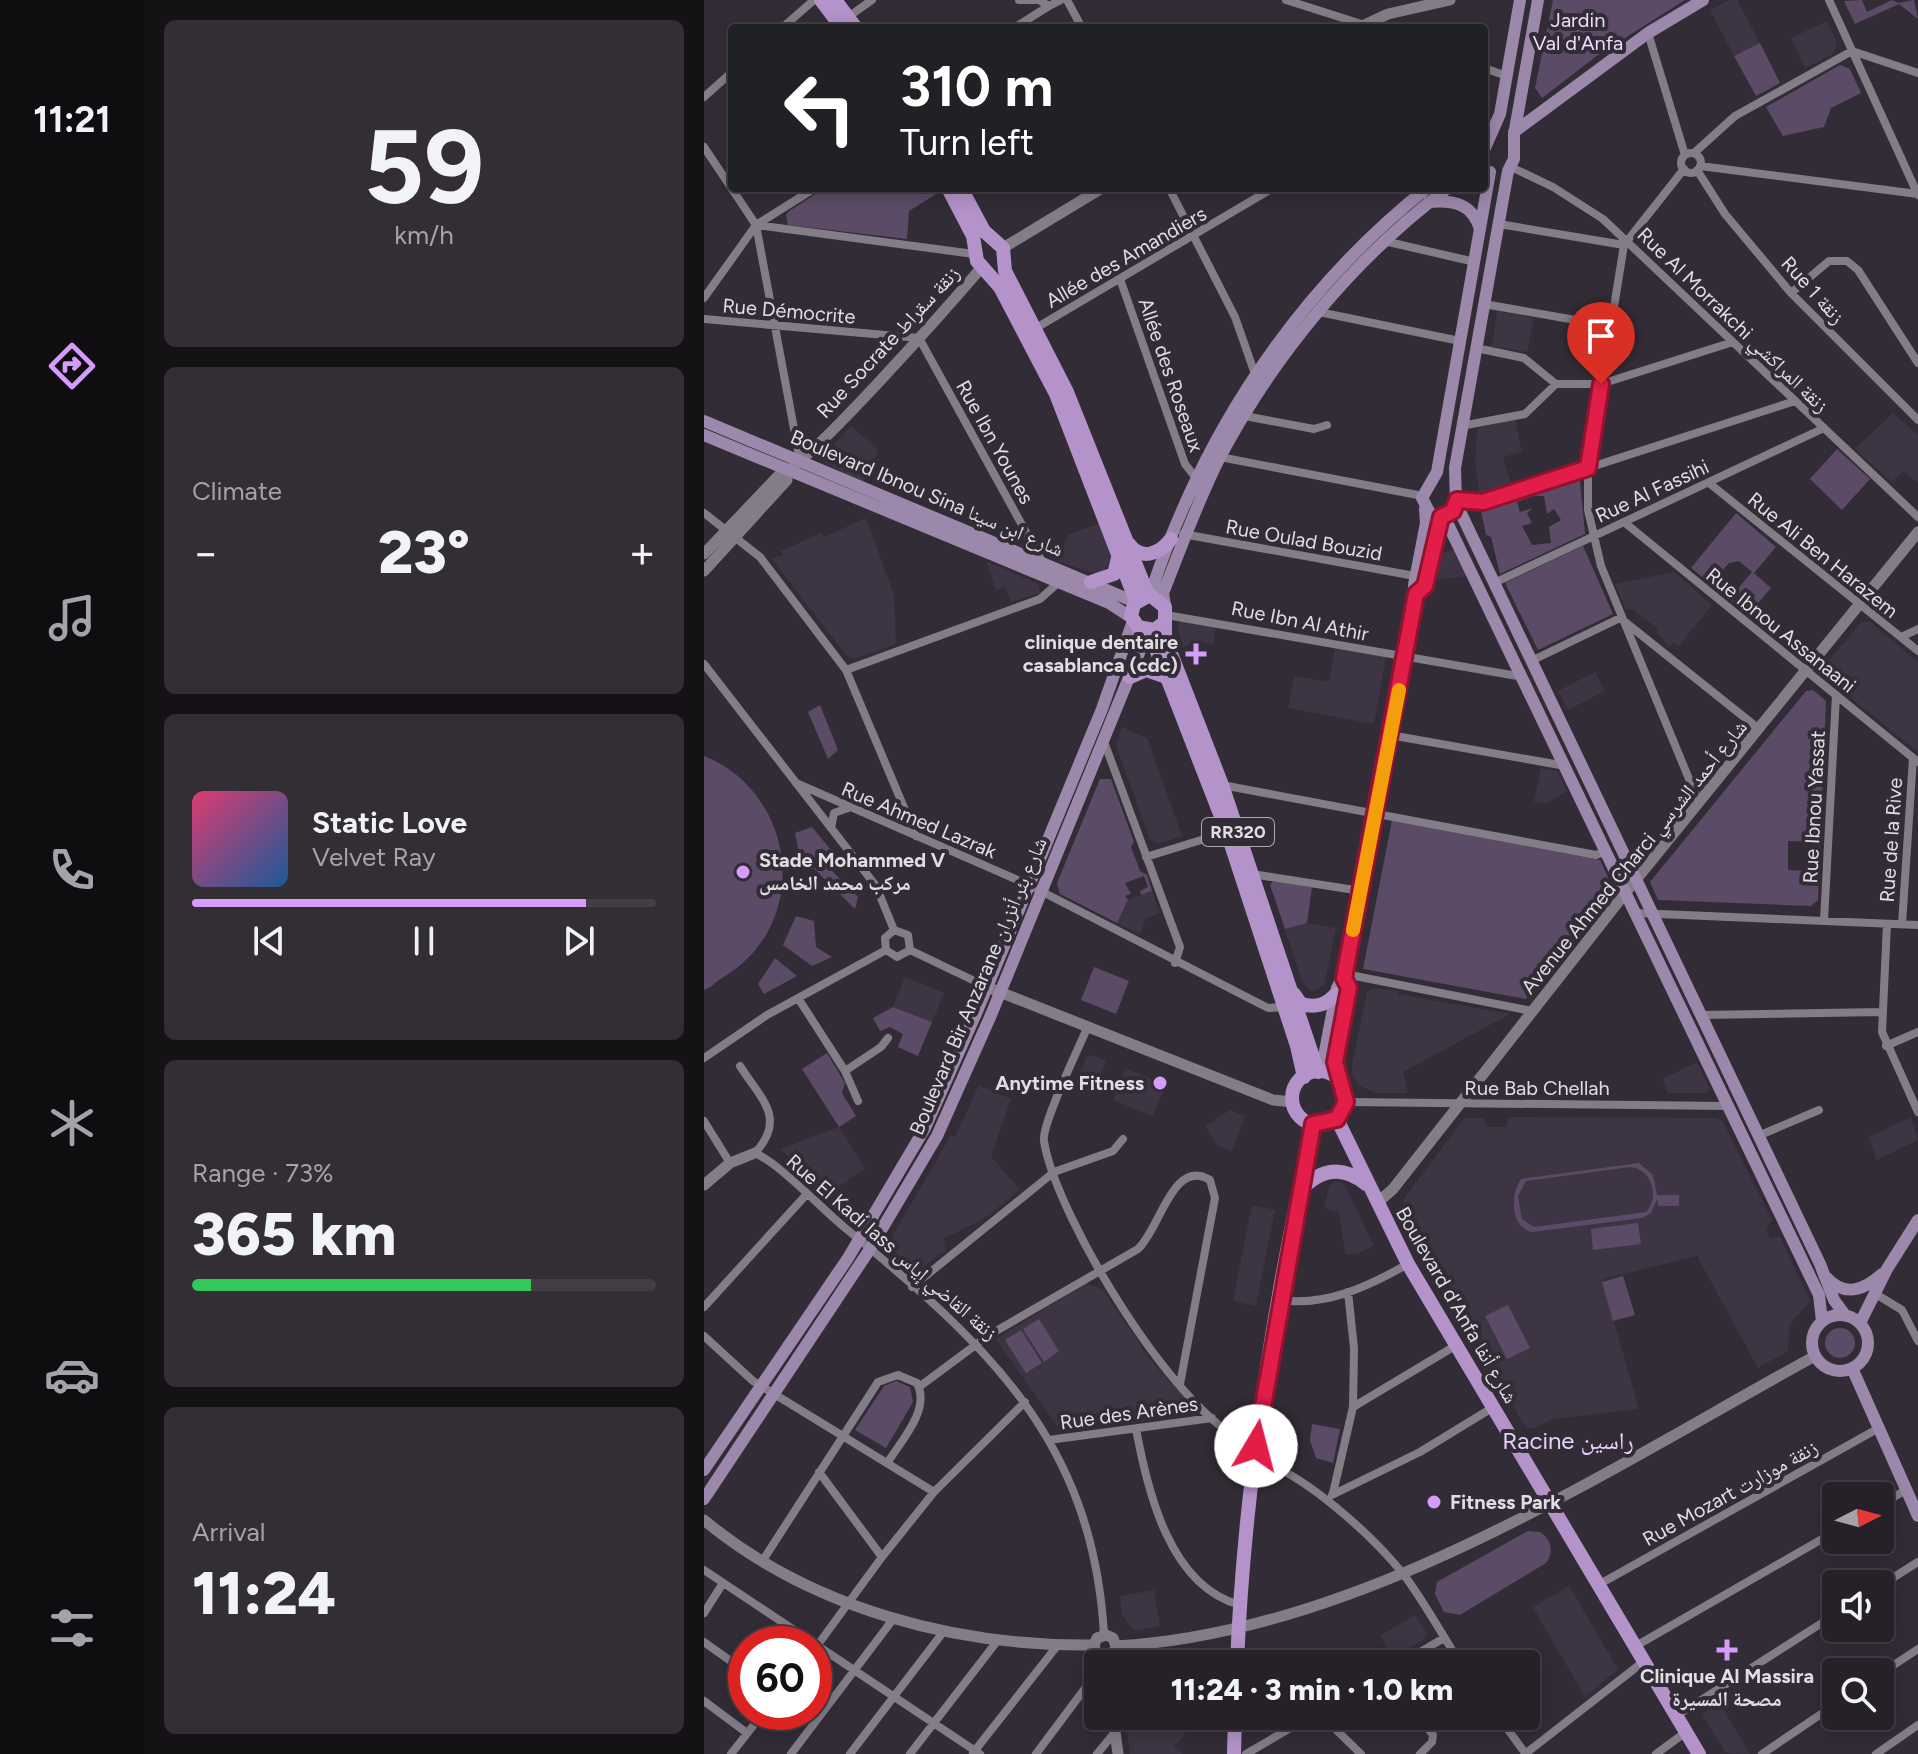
<!DOCTYPE html>
<meta charset="utf-8">
<style>
:root{--surface:#262128;--page:#322e34;--text:#f1f3f6;--muted:#a4a3a8;--line:#423e45;--accent:#d59cfb}
body{margin:0;font-family:Figtree,"Noto Naskh Arabic",sans-serif;background:var(--page);color:var(--text);height:100vh;display:flex;flex-direction:column;font-size:30px;white-space:nowrap}
*{box-sizing:border-box;margin:0}
p{font-size:26px;color:var(--muted)}
.icon{flex:none;width:44px;height:44px;fill:none;stroke:currentColor;stroke-width:2;stroke-linecap:round;stroke-linejoin:round}
.map{position:relative;flex:1;overflow:hidden}
.drawer{display:flex;flex-direction:column;gap:20px;padding:20px;background:#151216;width:560px}
.drawer>*{flex:none}
.guide{position:absolute;left:24px;top:24px;width:760px;height:168px;border-radius:8px;box-shadow:0 4px 20px #0003,0 0 0 2px var(--line);background:#202124;color:#fff;overflow:hidden}
.needle{width:52px;rotate:84deg}
.buttons{position:absolute;left:1118px;top:1482px;display:grid;gap:16px}
.buttons a{display:grid;place-items:center;width:72px;height:72px;border-radius:8px;background:var(--surface);box-shadow:0 4px 20px #0003,0 0 0 2px var(--line);font-size:40px}
.speed{position:absolute;left:24px;top:1626px;display:flex;gap:16px;font-size:40px;font-weight:700;text-align:center}
.speed>*{display:grid;place-content:center;width:104px;height:104px;border-radius:50%;background:var(--surface);box-shadow:0 4px 20px #0003,0 0 0 2px var(--line);line-height:1}
.speed .limit{border:12px solid #d22;background:#fff;color:#111}
.pin{position:absolute;display:grid;place-items:center;width:68px;height:68px;color:#fff;margin:-82px -34px;border-radius:50% 50% 50% 0;rotate:-45deg;box-shadow:0 0 8px #0007}
.pin .icon{rotate:45deg}
.me{position:absolute;width:88px;margin:-44px;rotate:8deg;stroke-linejoin:round;filter:drop-shadow(0 0 6px #0008)}
.turn{display:flex;align-items:center;gap:28px;height:168px;padding:0 40px;font-size:36px}
.turn .icon{width:104px;height:104px;stroke-width:2.5}
.turn b{display:block;font-size:56px;line-height:68px}
.big{font-size:60px;font-weight:800;line-height:1.1}
.drawer .tile{flex:1;display:flex;flex-direction:column;justify-content:center;gap:12px;min-width:0;padding:0 28px;border-radius:12px;background:var(--page)}
.drawer .dial{align-items:center;gap:0}
.dial b{font-size:104px;line-height:1}
.song{display:flex;align-items:center;gap:24px}
.cover{width:96px;height:96px;border-radius:12px;background:linear-gradient(135deg,hsl(340 70% 55%),hsl(210 70% 35%))}
.played{height:8px;border-radius:4px;background:linear-gradient(90deg,var(--accent) 85%,var(--line) 85%)}
.keys{display:flex;justify-content:space-around;direction:ltr}
.heat{display:flex;justify-content:space-between;align-items:center;font-size:44px;direction:ltr}
.charge{height:12px;border-radius:6px;background:linear-gradient(90deg,#34c759 73%,var(--line) 0)}
.trip{position:absolute;left:380px;top:1650px;width:456px;height:80px;border-radius:8px;background:var(--surface);box-shadow:0 4px 20px #0003,0 0 0 2px var(--line);font-weight:800;line-height:80px;text-align:center}
main{display:flex;flex:1;min-height:0}
.tab-bar{display:flex;flex-direction:column;width:144px;justify-content:space-around;align-items:center;background:#0f0d10;color:var(--muted)}
.tab-bar .icon{width:56px;height:56px}
.tab-bar .current{color:var(--accent)}
.tab-bar b{font-size:36px;color:var(--text)}
.map>svg:first-child{display:block}
.built{fill:#3e3544}
.green{fill:#5b4b67;fill-rule:evenodd}
.lines{fill:none;stroke-linecap:round;stroke-linejoin:round}
.minor{stroke:#837d88;stroke-width:8}
.tertiary{stroke:#837d88;stroke-width:11}
.secondary{stroke:#9c88aa;stroke-width:12}
.primary{stroke:#b493cb;stroke-width:14}
.route-casing{stroke:#92132f;stroke-width:20}
.route{stroke:#e11d48;stroke-width:14}
.slow{stroke:#f59e0b;stroke-width:14}
.poi-dot{fill:#d59cfb;stroke:#322c36;stroke-width:3}
.labels{text-anchor:middle;stroke-width:8;stroke-linejoin:round;paint-order:stroke}
.shield{fill:#322c36;stroke:#aca8af;stroke-width:2}
.shield-label{font-size:18px;font-weight:bold;fill:#e1dde3}
.park-label{font-size:20px;fill:#eedbfd;stroke:#322c36}
.street-label{font-size:20px;fill:#e1dde3;stroke:#322c36}
.poi-label{font-size:20px;font-weight:bold;fill:#e1dde3;stroke:#322c36;text-anchor:end}
.quarter-label{font-size:24px;fill:#e7d0f8;stroke:#322c36}
</style>
<main>
<nav class="tab-bar">
<b>11:21</b>
<svg class="icon current" aria-label="directions" viewBox="0 0 24 24"><path d="M12 3l9 9-9 9-9-9zM9 14v-3h6M13 9l2 2-2 2"/></svg>
<svg class="icon" aria-label="music" viewBox="0 0 24 24"><path d="M9 18V5l10-2v13"/><circle cx="6" cy="18" r="3"/><circle cx="16" cy="16" r="3"/></svg>
<svg class="icon" aria-label="phone" viewBox="0 0 24 24"><path d="M5 4h4l2 5-3 2q2 4 5 5l2-3 5 2v4C11 20 4 13 5 4z"/></svg>
<svg class="icon" aria-label="climate" viewBox="0 0 24 24"><path d="M12 3v18M4 7l16 10M4 17L20 7"/></svg>
<svg class="icon" aria-label="car" viewBox="0 0 24 24"><path d="M5 17H2v-5l4-1 3-4h7l3 4 3 1v5h-3M9 17h6M6 11h13"/><circle cx="7" cy="17" r="2"/><circle cx="17" cy="17" r="2"/></svg>
<svg class="icon" aria-label="filters" viewBox="0 0 24 24"><path d="M4 7h16M4 17h16"/><circle cx="9" cy="7" r="2"/><circle cx="15" cy="17" r="2"/></svg>
</nav>
<section class="drawer">
<div class="tile dial"><b>59</b><p>km/h</p></div>
<div class="tile"><p>Climate</p>
<div class="heat"><a>−</a><b class="big">23°</b><a>+</a></div>
</div>
<div class="tile">
<div class="song"><i class="cover"></i><div><b>Static Love</b><p>Velvet Ray</p></div></div>
<div class="played"></div>
<div class="keys"><svg class="icon" aria-label="previous" viewBox="0 0 24 24"><path d="M18 5L8 12l10 7zM5 5v14"/></svg><svg class="icon" aria-label="pause" viewBox="0 0 24 24"><path d="M8 5v14M16 5v14"/></svg><svg class="icon" aria-label="next" viewBox="0 0 24 24"><path d="M6 5l10 7-10 7zM19 5v14"/></svg></div>
</div>
<div class="tile"><p>Range · 73%</p><b class="big">365 km</b><div class="charge"></div></div>
<div class="tile"><p>Arrival</p><b class="big">11:24</b></div>
</section>
<div class="map">
<svg width="1214" height="1754" viewBox="0 0 1214 1754">
<rect width="100%" height="100%" fill="#322c36"/>
<!-- built -->
<path class="built" d="M1025 0H1033L1056 43 1030 56 1006 10Z
M1123 21 1133 43 1129 54 1101 68 1087 38Z
M793 311 830 318 823 352 788 346Z
M1189 413 1214 435V483L1199 471 1188 482 1151 449Z
M811 420 818 452 799 457 808 487 776 497 771 464 773 433 776 427Z
M147 426 175 450 159 483 121 463 120 454Z
M162 518 190 595 192 644 150 659 142 655 68 559 79 555 77 551 117 533 120 537Z
M395 524 408 558 398 573 392 574 353 561 365 534Z
M749 550 764 576 727 580 736 553Z
M282 561 334 584 336 593 307 602 301 587 292 590Z
M970 572 1008 605 974 647 969 643 965 648 952 632 954 629 929 609 922 610 911 584Z
M479 620 512 626 509 644 496 641 479 647 473 625Z
M1165 621 1214 662V752L1120 676 1119 668 1157 622Z
M631 648 682 657 670 724 584 708 590 676 625 682Z
M891 672 901 691 864 710 854 691Z
M418 727 443 738 478 836 454 844 446 840 412 745Z
M837 768 853 771 863 791 843 803 830 802Z
M448 891 456 913 442 919 436 934 413 923 424 900Z
M603 923 632 928 620 985 609 992 599 984 581 929Z
M201 977 240 993 228 1022 189 1007Z
M668 988 694 991V994L806 1014 699 1072 704 1093H672L656 1086 649 1077 648 1065 663 992Z
M387 1055 402 1061 389 1093 371 1085 383 1056Z
M993 1062 1006 1089 1003 1093H964L959 1079Z
M421 1068 462 1085 449 1116 409 1100Z
M275 1085 307 1099 287 1156 316 1190 278 1220 239 1239 242 1250 214 1271 186 1248V1240L247 1135 251 1137Z
M526 1110 541 1116 528 1151 514 1146 501 1126Z
M804 1117 1013 1118 1019 1122 1068 1220 1062 1229 1066 1238 1076 1237 1106 1301 1086 1324 1084 1351 1054 1368 993 1256 898 1279 935 1409 848 1419 829 1429 822 1428 757 1317 761 1315 698 1201 761 1118H781L782 1127H803Z
M1207 1117 1214 1140 1173 1160 1165 1137Z
M135 1127 161 1168 127 1192 76 1149Z
M631 1181 640 1184 670 1246 653 1254H641L635 1212 620 1208 625 1186Z
M548 1205 571 1210 552 1306 529 1301Z
M382 1283 399 1290 448 1362 486 1403 485 1414 424 1423 413 1407 384 1427 360 1430 353 1426 292 1339Z
M865 1586 914 1669 881 1697 829 1607Z
M450 1590 456 1626 431 1631 418 1615 416 1596Z
M711 1615 723 1634 721 1639 689 1658 676 1636Z
M1015 1703 1022 1714 1046 1754 1022 1753 998 1714Z
M421 1716H480L481 1736 470 1746 479 1754H426Z"/>
<!-- green -->
<path class="green" d="M849 0H981L894 55 838 98 831 88Z
M1158 0 1163 12 1188 0 1195 3 1210 0 1214 19 1195 4 1151 24 1140 1Z
M1056 43 1076 83 1052 96 1030 56Z
M1136 65 1146 69 1157 93 1127 108 1120 127 1079 136 1062 107Z
M121 188H231L234 193 205 211 203 239 84 225 82 215 85 211Z
M1133 449 1166 479 1138 510 1106 479Z
M872 476 876 481 881 534 796 574 787 537 782 535 777 511 780 506ZM830 496H840L843 514 850 509 857 520 845 527 847 543 828 545 818 526 828 523 823 513 829 508 816 512 813 502Z
M1032 513 1072 547 1050 573 1067 588 1044 615 1025 599 1048 572 1035 561 1025 563 1012 578 1013 589 987 568Z
M879 546 909 614 834 650 801 583Z
M1109 690 1122 701 1114 900 1107 906 954 900 946 882 1102 691ZM1084 841 1108 842 1106 871 1084 870Z
M116 705 134 750 124 759 104 712Z
M0 756C93 793 109 925 18 978 10 983 9 987 0 990Z
M396 779H407L430 842 427 847 436 871 443 875 448 891 437 895 436 891 444 887 440 876 421 883 427 894 421 896 424 900 413 923 356 894 353 883Z
M688 820 896 860 909 888 822 999 659 969Z
M108 827 127 850 118 861 154 897 151 909 104 863H97L91 833Z
M569 881 608 887 603 923 581 929 566 885Z
M92 916 110 921 112 947 128 957 108 966 79 945Z
M71 958 93 976 60 994 54 984Z
M390 967 425 981 412 1014 377 1000Z
M189 1007 228 1022 214 1056 194 1047 199 1034 186 1027 176 1031 169 1018Z
M123 1053 141 1083 138 1093 152 1116 135 1127 98 1069Z
M935 1163 949 1175 953 1195H975V1206H954L953 1199 947 1213 938 1218 828 1232C806 1227 806 1195 817 1179ZM926 1167C948 1169 956 1197 942 1212L830 1227 818 1219 814 1196 822 1181Z
M934 1223 937 1244 889 1250 887 1229Z
M919 1276 931 1315 909 1321 898 1282Z
M804 1305 826 1348 803 1359 781 1316Z
M335 1319 355 1351 340 1362 319 1329Z
M1121 1343a15 15 0 1 1 30 0a15 15 0 1 1-30 0Z
M317 1330 338 1363 322 1373 301 1340Z
M192 1381 206 1387 209 1402 182 1448 151 1430 180 1386Z
M608 1424 636 1429 629 1463 612 1458 606 1440Z
M824 1531 836 1532C848 1540 850 1552 842 1563L756 1615 740 1612 731 1594 733 1582Z"/>
<g class="lines">
<!-- minor -->
<path class="minor" d="M315 0H331
M335 0 345 6 357 0
M363 0 378 28
M582 0 670 28
M1125 0 1214 195
M144 17 168 0
M78 28 110 0
M310 28 345 6
M944 33 981 155
M780 68 803 76
M0 97 28 72
M0 147 52 225 96 461
M990 153 1031 116 1148 51 1214 73
M977 163a10 10 0 1 1 20 0a10 10 0 1 1-20 0Z
M996 166 1214 194
M807 167 849 187 899 219 1214 517
M980 169 920 245 884 468V510L897 566 995 803
M993 170 1021 214 1087 293 1214 420
M465 188 531 317 551 374
M795 224 920 245
M52 225 270 254
M680 241 771 262
M416 279 481 464 492 478
M1087 293 1125 261H1143L1154 270 1214 363
M0 298 52 225 111 188
M780 304 906 326
M615 312 756 341
M0 319 215 338 339 563
M332 328 569 188
M772 348 820 358 852 384H897L1029 342
M541 416 610 429 623 425
M757 426 821 414 852 384
M516 457 719 496
M1005 483 1214 651
M753 500 779 502 1091 401
M0 513 56 557 142 670 212 836
M920 522 1214 762
M479 534 711 576
M790 583 1120 428
M462 615 819 677
M1197 637 1214 629
M827 661 916 618 1055 729
M0 664 172 886 190 930
M142 670 336 599 354 583
M686 735 862 766
M399 739 476 947 471 963
M92 783 325 885 564 1008 580 1007
M518 785 892 855 902 851
M127 828 130 813 144 808
M442 857 523 832
M548 874 657 891
M932 913 1214 925
M1120 921 1132 695
M1183 924 1178 1032 1214 1112
M1198 924 1209 758
M190 930 204 935 206 950
M182 950 193 957 206 950
M182 950 181 938 190 930
M206 950 283 987
M641 974 828 1011
M94 998 141 1071 154 1101
M997 1015 1176 1012
M383 1028C375 1048 337 1125 340 1141 351 1215 478 1427 552 1446
M1182 1046 1214 1032
M0 1058 63 1015 182 950
M36 1066C57 1099 83 1118 51 1153 76 1164 117 1208 140 1227 281 1343 389 1439 400 1635
M141 1071 177 1047 184 1038
M642 1102 1024 1106
M0 1121 26 1163
M1054 1136 1115 1110
M208 1287 350 1172 409 1151 419 1139
M1170 1293 1198 1310 1214 1341
M575 1300C622 1307 665 1286 704 1264
M0 1307 102 1195
M0 1336 49 1381 230 1492
M215 1387 285 1335 434 1249C456 1229 469 1157 506 1180L511 1198 476 1384
M649 1407 751 1346
M432 1429C444 1491 465 1586 536 1605
M345 1440 508 1418
M550 1459C598 1471 669 1536 700 1575 721 1603 738 1635 757 1664
M115 1472 178 1557
M629 1493 649 1407 650 1348 644 1292
M628 1495 716 1452 788 1408
M1176 1505 1202 1490
M59 1560 174 1382 194 1375 213 1383C227 1409 197 1441 184 1462
M0 1570 276 1754
M894 1585 1175 1428
M1176 1586 1214 1562
M0 1613 19 1583
M0 1642 42 1672
M930 1647 1132 1531
M110 1650 178 1557 230 1492 321 1402
M696 1664 740 1638
M1176 1674 1214 1649
M0 1701 43 1733
M618 1716 657 1754
M714 1716 729 1735 728 1742 716 1754
M794 1716 821 1753
M972 1716 1132 1614
M269 1753 353 1646
M27 1754 60 1712
M87 1754 190 1618
M146 1754 240 1631
M206 1754 294 1640
M332 1754 394 1671
M393 1754 411 1732
M542 1754 607 1716
M821 1754 939 1662
M952 1754 982 1732
M1058 1754 1132 1704
M1172 1754 1214 1725"/>
<!-- tertiary -->
<path class="tertiary" d="M654 28 684 14 746 0
M299 248 398 188
M0 554 75 475C97 474 254 295 278 267
M0 571 83 480 82 475
M283 987 569 1100 589 1102
M0 1185 26 1163 51 1153
M673 1203 689 1189 922 892 1214 532
M0 1520C107 1609 253 1647 390 1645
M390 1645 392 1654 400 1658 409 1655 412 1646
M390 1645 393 1638 402 1635 409 1638 412 1646
M412 1646C656 1633 901 1471 1111 1356
M409 1716 414 1754"/>
<!-- secondary -->
<path class="secondary" d="M834 0 810 135V159L804 171 751 468 752 503 1116 1264 1130 1300 1141 1315
M810 132 944 33 999 0
M780 150 796 114 816 0
M725 202C749 200 768 203 776 229
M0 421 431 602
M0 435 405 603 428 618
M747 513 736 517 727 515 718 498 733 472 786 172
M740 516 1115 1295 1118 1321
M712 594 721 586 737 517
M446 595C498 435 591 293 723 188
M461 605 459 593C477 548 494 500 516 457 570 355 651 257 744 188
M617 1072 633 988 641 974 712 594 710 585 722 523 721 509
M634 1079 631 1062 645 988 640 978
M1122 1277C1141 1298 1160 1290 1178 1274
M1108 1343a28 28 0 1 1 56 0a28 28 0 1 1-56 0Z
M1156 1323 1183 1269 1214 1220
M1148 1368 1214 1516
M0 1470 144 1258 221 1128 274 1009 398 709 429 621
M0 1499 166 1249 233 1136 287 1015 444 631"/>
<!-- primary -->
<path class="primary" d="M117 0 138 28
M131 0 152 28
M244 188 269 236 273 261 296 287 352 394 432 601
M257 188 280 231 299 248 301 271 363 392 444 595
M425 544C437 561 456 554 467 539
M387 582 410 574 415 554
M460 623 450 630 434 627 427 616 430 604 446 595 461 607V638L518 785 614 1072
M445 631 523 832 593 1046 600 1077
M426 677 442 670 465 678
M590 994 597 1004C612 1008 622 1005 632 994
M588 1098a27 27 0 1 1 54 0a27 27 0 1 1-54 0Z
M633 1119 704 1264 995 1754
M597 1190C617 1168 639 1165 662 1184
M533 1664C540 1483 570 1301 609 1124
M530 1754 531 1716"/>
</g>
<g class="lines">
<defs>
<path id="route" d="M552 1446 609 1124 633 1119 642 1102 631 1062 645 988 640 978 712 594 721 586 737 517 749 511 753 500 779 502 884 468 897 384"/>
</defs>
<!-- route casing -->
<use href="#route" class="route-casing"/>
<!-- route -->
<use href="#route" class="route"/>
<!-- slow -->
<path class="slow" d="M649 930 695 690"/>
</g>
<!-- markers -->
<g class="poi-dot">
<path d="M488 642h8v8h8v8h-8v8h-8v-8h-8v-8h8z"/>
<circle cx="39" cy="872" r="8"/>
<circle cx="456" cy="1083" r="8"/>
<circle cx="730" cy="1502" r="8"/>
<path d="M1019 1638h8v8h8v8h-8v8h-8v-8h-8v-8h8z"/>
</g>
<g class="labels">
<!-- shield labels -->
<rect class="shield" x="498" y="818" width="72" height="28" rx="6"/>
<g class="shield-label">
<text x="534" y="838">RR320</text>
</g>
<!-- park labels -->
<g class="park-label">
<text x="874" y="27">Jardin<tspan x="874" dy="23">Val d'Anfa</tspan></text>
</g>
<!-- street labels -->
<g class="street-label">
<text transform="translate(422 257) rotate(-30)" y="7">Allée des Amandiers</text>
<text transform="translate(1109 290) rotate(48)" y="7">Rue 1 زنقة</text>
<text transform="translate(85 311) rotate(5)" y="7">Rue Démocrite</text>
<text transform="translate(1029 320) rotate(44)" y="7">Rue Al Morrakchi زنقة المراكشي</text>
<text transform="translate(184 342) rotate(-47)" y="7">Rue Socrate زنقة سقراط</text>
<text transform="translate(467 375) rotate(71)" y="7">Allée des Roseaux</text>
<text transform="translate(291 442) rotate(61)" y="7">Rue Ibn Younes</text>
<text transform="translate(948 491) rotate(-25)" y="7">Rue Al Fassihi</text>
<text transform="translate(223 493) rotate(23)" y="7">Boulevard Ibnou Sina شارع ابن سينا</text>
<text transform="translate(600 540) rotate(10)" y="7">Rue Oulad Bouzid</text>
<text transform="translate(1119 555) rotate(39)" y="7">Rue Ali Ben Harazem</text>
<text transform="translate(596 621) rotate(11)" y="7">Rue Ibn Al Athir</text>
<text transform="translate(1077 630) rotate(39)" y="7">Rue Ibnou Assanaani</text>
<text transform="translate(1110 807) rotate(-87)" y="7">Rue Ibnou Yassat</text>
<text transform="translate(215 820) rotate(23)" y="7">Rue Ahmed Lazrak</text>
<text transform="translate(1187 840) rotate(-86)" y="7">Rue de la Rive</text>
<text transform="translate(930 857) rotate(-51)" y="7">Avenue Ahmed Charci شارع أحمد الشرسي</text>
<text transform="translate(274 986) rotate(-67)" y="7">Boulevard Bir Anzarane شارع بئر أنزران</text>
<text x="833" y="1095">Rue Bab Chellah</text>
<text transform="translate(188 1247) rotate(41)" y="7">Rue El Kadi Iass زنقة القاضي إياس</text>
<text transform="translate(753 1305) rotate(60)" y="7">Boulevard d'Anfa شارع أنفا</text>
<text transform="translate(425 1413) rotate(-8)" y="7">Rue des Arènes</text>
<text transform="translate(1026 1493) rotate(-29)" y="7">Rue Mozart زنقة موزارت</text>
</g>
<!-- poi labels -->
<g class="poi-label">
<text x="474" y="649">clinique dentaire<tspan x="474" dy="23">casablanca (cdc)</tspan></text>
<text x="55" y="867" text-anchor="start">Stade Mohammed V<tspan x="55" dy="23">مركب محمد الخامس</tspan></text>
<text x="440" y="1090">Anytime Fitness</text>
<text x="746" y="1509" text-anchor="start">Fitness Park</text>
<text x="1023" y="1683" text-anchor="middle">Clinique Al Massira<tspan x="1023" dy="23">مصحة المسيرة</tspan></text>
</g>
<!-- quarter labels -->
<g class="quarter-label">
<text x="864" y="1449">Racine راسين</text>
</g>
</g>
</svg>
<div class="buttons">
<a><svg class="needle" viewBox="-14 -14 28 28"><path d="M0-13l5 13h-10z" fill="#e53935"/><path d="M0 13l5-13h-10z" fill="#a4a3a8"/></svg></a>
<a><svg class="icon" aria-label="sound" viewBox="0 0 24 24"><path d="M4 9h4l5-4v14l-5-4H4zM17 9q2 3 0 6"/></svg></a>
<a><svg class="icon" aria-label="search" viewBox="0 0 24 24"><circle cx="10" cy="10" r="6"/><path d="M15 15l6 6"/></svg></a>
</div>
<div class="speed"><div class="limit">60</div></div>
<div class="pin" style="left:897px;top:384px;background:#d93025"><svg class="icon" aria-label="arrive" viewBox="0 0 24 24"><path d="M6 21V4h12l-3 4 3 4H6"/></svg></div>
<svg class="me" style="left:552px;top:1446px" viewBox="-20 -20 40 40"><circle r="19" fill="#fff"/><path d="M0-13L10 11 0 6-10 11z" fill="#e11d48"/></svg>
<div class="trip">11:24 · 3 min · 1.0 km</div>
<div class="guide">
<div class="turn"><svg class="icon" aria-label="left" viewBox="0 0 24 24"><path d="M17 20v-9H6M10 6l-5 5 5 5"/></svg><div><b>310 m</b>Turn left</div></div>
</div>
</div>
</main>
